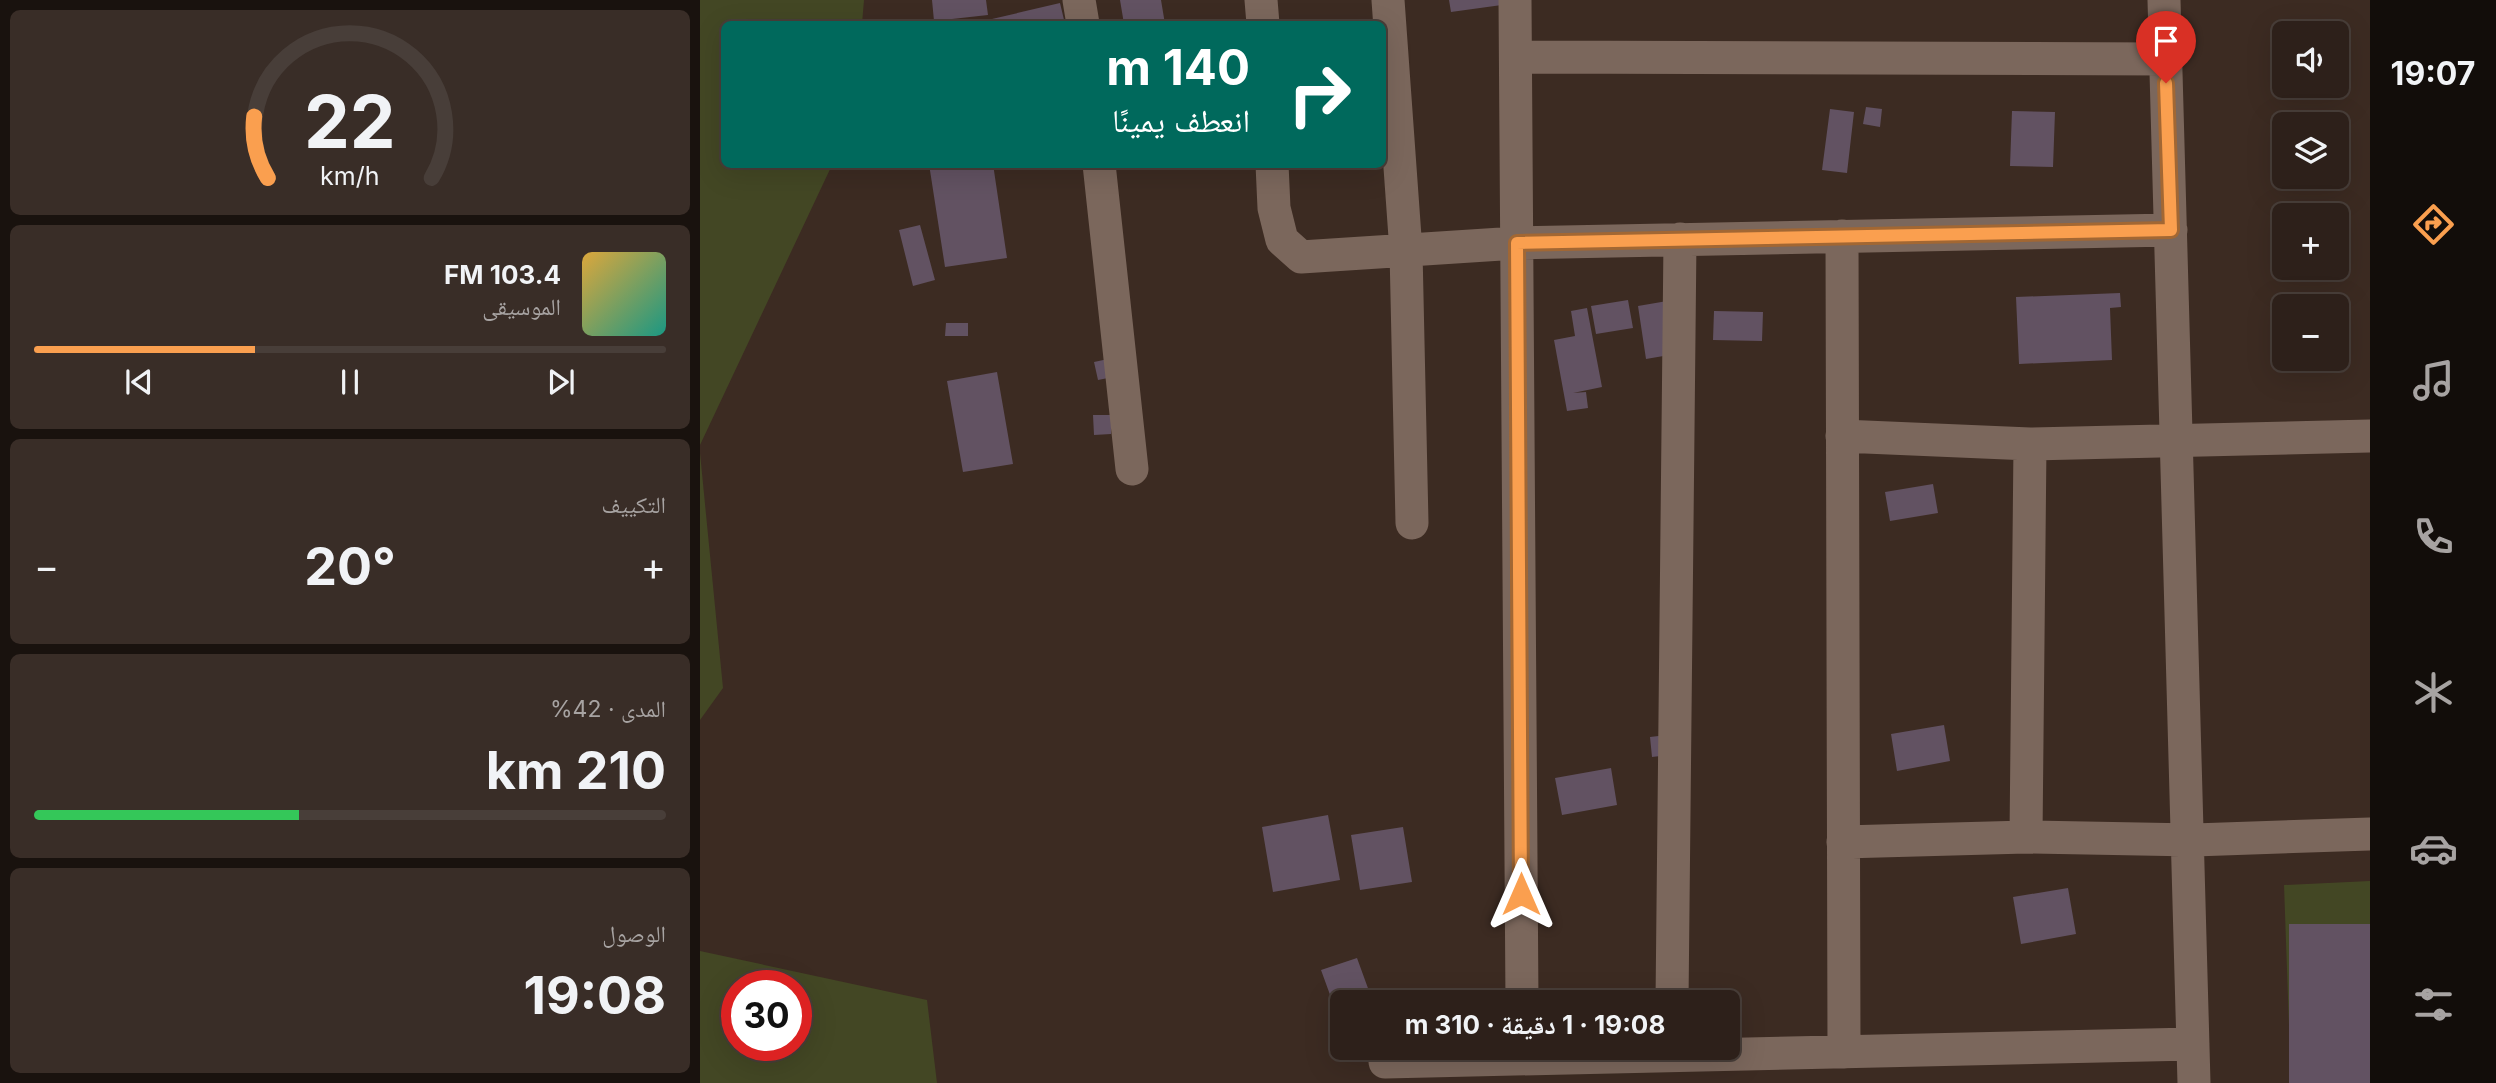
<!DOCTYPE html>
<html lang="ar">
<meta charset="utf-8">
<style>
:root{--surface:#2d201a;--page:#392d27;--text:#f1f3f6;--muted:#a7a3a2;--line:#483e39;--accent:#fa9f4f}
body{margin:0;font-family:Inter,"Noto Naskh Arabic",sans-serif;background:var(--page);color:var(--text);direction:rtl;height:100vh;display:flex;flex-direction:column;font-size:26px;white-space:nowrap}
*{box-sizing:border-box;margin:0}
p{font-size:23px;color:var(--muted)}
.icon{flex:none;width:38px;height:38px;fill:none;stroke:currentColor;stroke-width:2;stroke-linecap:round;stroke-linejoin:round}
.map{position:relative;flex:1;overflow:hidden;direction:ltr}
.sheet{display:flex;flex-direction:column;gap:10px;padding:10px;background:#19120e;width:700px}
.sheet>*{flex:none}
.banner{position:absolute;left:21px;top:21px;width:665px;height:147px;border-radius:10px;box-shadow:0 7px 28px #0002,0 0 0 2px var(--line);direction:rtl;background:#00695c;color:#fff;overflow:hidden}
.buttons{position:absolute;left:1572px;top:21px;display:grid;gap:14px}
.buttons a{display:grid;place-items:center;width:77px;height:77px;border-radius:10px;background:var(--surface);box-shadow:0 7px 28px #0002,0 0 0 2px var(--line);font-size:35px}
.speed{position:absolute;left:21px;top:970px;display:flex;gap:14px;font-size:35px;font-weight:700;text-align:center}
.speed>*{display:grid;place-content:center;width:91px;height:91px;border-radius:50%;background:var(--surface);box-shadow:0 7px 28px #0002,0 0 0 2px var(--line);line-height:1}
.speed .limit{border:10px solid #d22;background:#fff;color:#111}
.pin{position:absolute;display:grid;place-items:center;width:60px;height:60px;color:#fff;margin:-72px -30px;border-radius:50% 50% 50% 0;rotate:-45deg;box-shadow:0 0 7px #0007}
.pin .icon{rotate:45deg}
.me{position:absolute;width:77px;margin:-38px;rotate:0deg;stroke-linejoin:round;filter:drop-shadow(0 0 5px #0008)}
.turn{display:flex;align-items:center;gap:24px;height:147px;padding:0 21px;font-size:32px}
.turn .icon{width:91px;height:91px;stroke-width:2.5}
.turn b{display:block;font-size:49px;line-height:60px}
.big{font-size:52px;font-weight:700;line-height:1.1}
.sheet .widget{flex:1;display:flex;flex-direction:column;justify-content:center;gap:10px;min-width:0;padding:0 24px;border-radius:10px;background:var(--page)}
.sheet .dial{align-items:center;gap:0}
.dial svg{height:182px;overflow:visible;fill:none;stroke:var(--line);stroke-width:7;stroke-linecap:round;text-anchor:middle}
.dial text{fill:var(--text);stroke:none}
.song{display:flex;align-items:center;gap:21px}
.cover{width:84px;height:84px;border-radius:10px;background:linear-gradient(135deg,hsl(40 70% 55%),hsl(170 70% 35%))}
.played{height:7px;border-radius:4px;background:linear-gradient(90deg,var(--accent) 35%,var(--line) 35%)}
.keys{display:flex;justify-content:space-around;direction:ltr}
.heat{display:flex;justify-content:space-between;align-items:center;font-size:38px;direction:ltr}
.charge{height:10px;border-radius:5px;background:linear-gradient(90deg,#34c759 42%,var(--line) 0)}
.trip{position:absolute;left:630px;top:990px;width:410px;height:70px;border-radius:10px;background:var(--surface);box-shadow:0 7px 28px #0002,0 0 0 2px var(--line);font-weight:700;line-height:70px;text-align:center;direction:rtl}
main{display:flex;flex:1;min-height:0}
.menu{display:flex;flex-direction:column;width:126px;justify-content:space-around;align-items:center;background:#120d0a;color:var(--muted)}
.menu .icon{width:49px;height:49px}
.menu .on{color:var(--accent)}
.menu b{font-size:32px;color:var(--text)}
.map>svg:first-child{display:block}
.green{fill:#434724;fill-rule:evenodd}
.building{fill:#625262}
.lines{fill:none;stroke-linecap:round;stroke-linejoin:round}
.street{stroke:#7b675c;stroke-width:33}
.route-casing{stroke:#a26733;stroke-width:18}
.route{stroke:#fa9f4f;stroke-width:12}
</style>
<main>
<nav class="menu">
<b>19:07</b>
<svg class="icon on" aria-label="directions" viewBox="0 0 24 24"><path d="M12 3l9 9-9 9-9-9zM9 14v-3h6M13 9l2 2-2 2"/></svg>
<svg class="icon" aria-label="music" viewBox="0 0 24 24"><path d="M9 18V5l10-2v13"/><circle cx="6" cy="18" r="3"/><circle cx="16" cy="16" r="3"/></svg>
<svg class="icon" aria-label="phone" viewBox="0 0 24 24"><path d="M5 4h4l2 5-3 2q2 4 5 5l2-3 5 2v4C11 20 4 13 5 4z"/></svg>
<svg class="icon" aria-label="climate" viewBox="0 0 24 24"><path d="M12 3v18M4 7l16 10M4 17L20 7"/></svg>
<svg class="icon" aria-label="car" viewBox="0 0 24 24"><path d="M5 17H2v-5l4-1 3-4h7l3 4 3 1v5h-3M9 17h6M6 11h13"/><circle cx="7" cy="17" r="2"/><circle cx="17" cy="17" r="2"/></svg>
<svg class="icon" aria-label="filters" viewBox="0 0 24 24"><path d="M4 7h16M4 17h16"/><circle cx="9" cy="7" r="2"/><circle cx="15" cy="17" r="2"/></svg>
</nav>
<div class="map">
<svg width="1670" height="1083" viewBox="0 0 1670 1083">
<rect width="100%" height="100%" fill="#3c2b22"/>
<!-- green -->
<path class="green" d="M0 0H164L162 24H24V164L132 165 0 445Z
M0 453 23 688 0 720Z
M1670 881V1083H1591L1584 885Z
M0 951 227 1000 237 1083H0ZM37 985H96V1045H37Z"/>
<!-- building -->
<path class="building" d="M232 0H286L288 15 234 21Z
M420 0H461L465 24H424Z
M749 0H808L809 4 751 12Z
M360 3 365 24H293L292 19Z
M1166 107 1182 109 1180 127 1163 124Z
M1130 109 1154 112 1147 173 1122 170Z
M1312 111 1355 112 1353 167 1310 166Z
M229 164H293L307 258 245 267Z
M220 225 235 280 213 286 199 230Z
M1420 293 1421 307 1410 308 1412 360 1319 364 1316 297Z
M928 300 933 328 896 334 891 306Z
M973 300 981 353 946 359 938 306Z
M887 308 902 387 873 393 886 392 888 408 867 411 854 340 875 336 871 311Z
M1014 311 1063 312 1062 341 1013 340Z
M246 323H268V336H245Z
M408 359 413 377 398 380 394 362Z
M297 372 313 464 263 472 247 381Z
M393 415H411V434L394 435Z
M1233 484 1238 513 1190 521 1185 492Z
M1244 725 1250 761 1197 771 1191 734Z
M967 735 969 755 952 757 950 737Z
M911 768 917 805 862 815 855 778Z
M628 815 640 880 573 892 562 827Z
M703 827 712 882 660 890 651 835Z
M1368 888 1376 934 1321 944 1313 897Z
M1589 924H1670V1083H1589Z
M657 958 669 991 633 1003 621 970Z"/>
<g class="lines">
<!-- street -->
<path class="street" d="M379 0 383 24
M561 0 563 24
M688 0 706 251 712 523
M815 0 822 1003
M1464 0 1494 1083
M816 57 1466 59
M399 164 432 469
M572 164 574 208 582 240 601 257 817 243 1471 230
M1142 236 1144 1052
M1142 436 1330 444 1670 436
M1326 837 1330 444
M1143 842 1326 837 1494 840 1670 834
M972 1003 980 239
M685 1062 1493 1044"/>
</g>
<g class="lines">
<defs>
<path id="route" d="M821 894 817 243 1471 230 1466 83"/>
</defs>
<!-- route casing -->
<use href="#route" class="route-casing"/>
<!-- route -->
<use href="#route" class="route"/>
</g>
</svg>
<div class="buttons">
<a><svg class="icon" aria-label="sound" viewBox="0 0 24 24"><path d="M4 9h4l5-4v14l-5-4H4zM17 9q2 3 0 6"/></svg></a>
<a><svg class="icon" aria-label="layers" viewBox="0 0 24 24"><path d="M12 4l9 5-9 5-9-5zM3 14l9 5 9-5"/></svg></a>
<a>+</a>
<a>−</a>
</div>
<div class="speed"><div class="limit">30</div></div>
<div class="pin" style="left:1466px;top:83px;background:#d93025"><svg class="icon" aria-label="arrive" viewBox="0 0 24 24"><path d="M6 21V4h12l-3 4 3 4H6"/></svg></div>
<svg class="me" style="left:821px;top:894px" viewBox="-20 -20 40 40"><path d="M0-17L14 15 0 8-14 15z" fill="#fa9f4f" stroke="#fff" stroke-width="4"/></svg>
<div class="trip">19:08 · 1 دقيقة · 310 m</div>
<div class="banner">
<div class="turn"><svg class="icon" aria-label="right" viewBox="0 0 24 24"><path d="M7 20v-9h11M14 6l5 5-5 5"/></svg><div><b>140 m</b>انعطف يمينًا</div></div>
</div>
</div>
<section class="sheet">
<div class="widget dial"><svg viewBox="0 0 100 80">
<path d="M14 69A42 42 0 1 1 86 69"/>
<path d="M14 69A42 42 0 0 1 8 42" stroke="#fa9f4f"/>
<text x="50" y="56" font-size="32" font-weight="700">22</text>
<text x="50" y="72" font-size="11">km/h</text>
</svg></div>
<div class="widget">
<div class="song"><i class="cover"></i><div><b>103.4 FM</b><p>الموسيقى</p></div></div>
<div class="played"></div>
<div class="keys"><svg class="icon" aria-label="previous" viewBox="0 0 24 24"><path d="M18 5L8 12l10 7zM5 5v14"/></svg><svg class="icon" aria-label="pause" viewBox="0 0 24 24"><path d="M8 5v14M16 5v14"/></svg><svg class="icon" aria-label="next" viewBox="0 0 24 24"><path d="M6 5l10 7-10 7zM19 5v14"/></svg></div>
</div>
<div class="widget"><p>التكييف</p>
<div class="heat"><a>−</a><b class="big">20°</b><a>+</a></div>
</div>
<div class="widget"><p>المدى · 42%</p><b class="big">210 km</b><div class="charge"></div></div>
<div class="widget"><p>الوصول</p><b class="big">19:08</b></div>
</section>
</main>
